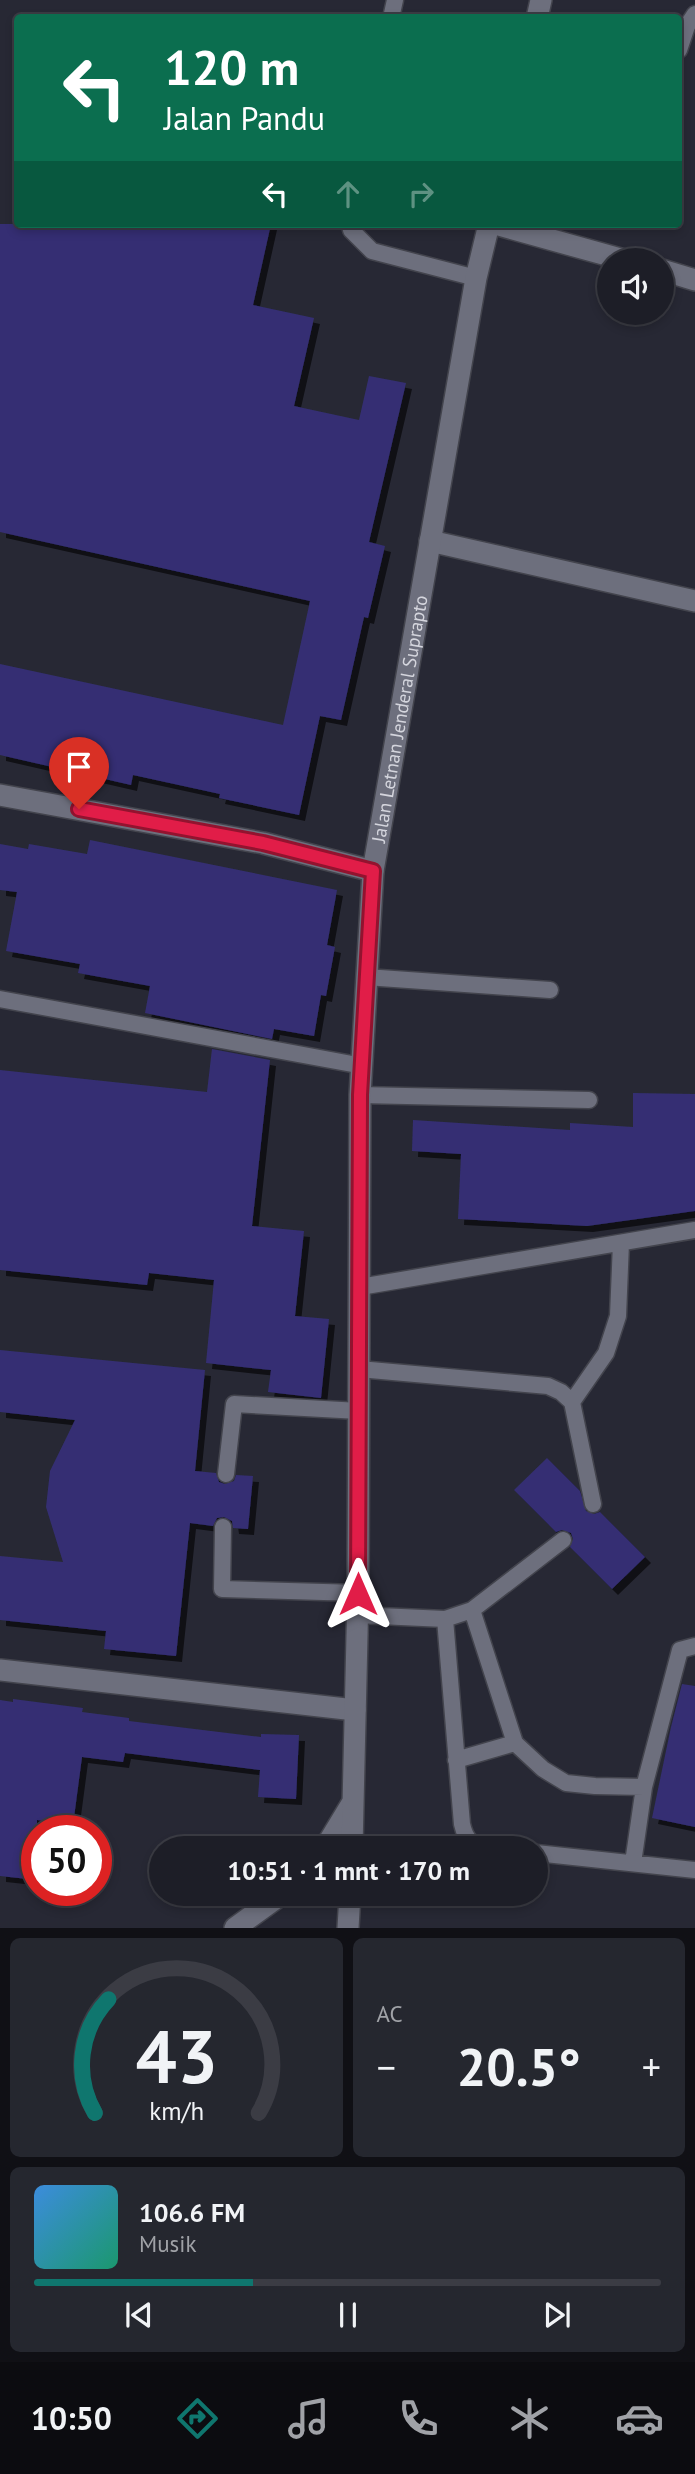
<!DOCTYPE html>
<html lang="id">
<meta charset="utf-8">
<style>
:root{--surface:#1d1e27;--page:#25272f;--text:#f1f3f6;--muted:#a0a2a7;--line:#3b3c44;--accent:#0f766e}
body{margin:0;font-family:"PT Sans",sans-serif;background:var(--page);color:var(--text);height:100vh;display:flex;flex-direction:column;font-size:26px;white-space:nowrap}
*{box-sizing:border-box;margin:0}
p{font-size:23px;color:var(--muted)}
.icon{flex:none;width:38px;height:38px;fill:none;stroke:currentColor;stroke-width:2;stroke-linecap:round;stroke-linejoin:round}
.map{position:relative;height:1928px;overflow:hidden}
.details{display:flex;flex-direction:column;gap:10px;padding:10px;background:#101015;flex:1}
.details>*{flex:none}
.guide{position:absolute;left:14px;top:14px;width:668px;height:214px;border-radius:7px;box-shadow:0 4px 10px #0003,0 0 0 2px var(--line);background:#0b6e4f;color:#fff;overflow:hidden}
.tools{position:absolute;left:597px;top:248px;display:grid;gap:14px}
.tools a{display:grid;place-items:center;width:77px;height:77px;border-radius:50%;background:var(--surface);box-shadow:0 4px 10px #0003,0 0 0 2px var(--line);font-size:35px}
.speed{position:absolute;left:21px;top:1815px;display:flex;gap:14px;font-size:35px;font-weight:700;text-align:center}
.speed>*{display:grid;place-content:center;width:91px;height:91px;border-radius:50%;background:var(--surface);box-shadow:0 4px 10px #0003,0 0 0 2px var(--line);line-height:1}
.speed .limit{border:10px solid #d22;background:#fff;color:#111}
.pin{position:absolute;display:grid;place-items:center;width:60px;height:60px;color:#fff;margin:-72px -30px;border-radius:50% 50% 50% 0;rotate:-45deg;box-shadow:0 0 7px #0007}
.pin .icon{rotate:45deg}
.me{position:absolute;width:77px;margin:-38px;rotate:0deg;stroke-linejoin:round;filter:drop-shadow(0 0 5px #0008)}
.turn{display:flex;align-items:center;gap:24px;height:147px;padding:0 35px;font-size:32px}
.turn .icon{width:91px;height:91px;stroke-width:2.5}
.turn b{display:block;font-size:49px;line-height:60px}
.lanes{display:flex;align-items:center;height:66px;padding:0 35px;background:#0003;justify-content:center;gap:35px;direction:ltr}
.lanes .off{opacity:.35}
.big{font-size:52px;font-weight:800;line-height:1.1}
.details .card{flex:1;display:flex;flex-direction:column;justify-content:center;gap:10px;min-width:0;padding:0 24px;border-radius:10px;background:var(--page)}
.details .dial{align-items:center;gap:0}
.dial svg{height:182px;overflow:visible;fill:none;stroke:var(--line);stroke-width:7;stroke-linecap:round;text-anchor:middle}
.dial text{fill:var(--text);stroke:none}
.song{display:flex;align-items:center;gap:21px}
.cover{width:84px;height:84px;border-radius:10px;background:linear-gradient(135deg,hsl(210 70% 55%),hsl(160 70% 35%))}
.played{height:7px;border-radius:4px;background:linear-gradient(90deg,var(--accent) 35%,var(--line) 35%)}
.keys{display:flex;justify-content:space-around;direction:ltr}
.heat{display:flex;justify-content:space-between;align-items:center;font-size:38px;direction:ltr}
.details .tiles{flex:1;display:grid;gap:10px;grid-template-columns:1fr 1fr}
.card:last-child{grid-column:span 2}
.trip{position:absolute;left:149px;top:1836px;width:399px;height:70px;border-radius:35px;background:var(--surface);box-shadow:0 4px 10px #0003,0 0 0 2px var(--line);font-weight:800;line-height:70px;text-align:center}
.dock{display:flex;height:112px;justify-content:space-around;align-items:center;background:#0c0c10;color:var(--muted)}
.dock .icon{width:49px;height:49px}
.dock .on{color:var(--accent)}
.dock b{font-size:32px;color:var(--text)}
.map>svg:first-child{display:block}
.building{fill:#342f73;filter:url(#shadow)}
.lines{fill:none;stroke-linecap:round;stroke-linejoin:round}
.lane-casing{stroke:#43444d;stroke-width:19}
.street-casing{stroke:#43444d;stroke-width:24}
.secondary-casing{stroke:#43444d;stroke-width:24}
.lane{stroke:#6d6f7d;stroke-width:16}
.street{stroke:#6d6f7d;stroke-width:21}
.secondary{stroke:#6d6f7d;stroke-width:21}
.route-casing{stroke:#92132f;stroke-width:18}
.route{stroke:#e11d48;stroke-width:12}
.labels{text-anchor:middle;stroke-width:7;stroke-linejoin:round;paint-order:stroke}
.street-label{font-size:19px;fill:#d4d5dd;stroke:#272834}
</style>
<div class="map">
<svg width="695" height="1928" viewBox="0 0 695 1928">
<defs>
<filter id="shadow"><feDropShadow dx="6" dy="6" stdDeviation="0" flood-color="#0009"/></filter>
</defs>
<rect width="100%" height="100%" fill="#272834"/>
<!-- building -->
<path class="building" d="M0 224H271L253 305 314 318 294 406 359 420 369 376 406 383 369 542 385 546 368 618 364 617 341 720 320 716 299 815 219 798 220 794 133 775 131 785 0 755V664L283 725 310 601 0 532Z
M90 840 337 890 327 945 335 947 326 996 321 995 314 1036 274 1029 272 1039 145 1013 150 986 78 973 80 964 6 951 17 892 0 890V844L28 849 29 844 87 854Z
M212 1049 270 1060 252 1226 304 1231 295 1316 329 1319 321 1398 268 1392 271 1370 206 1363 214 1280 149 1273 147 1285 0 1270V1070L207 1092Z
M633 1093 695 1094V1211L587 1226 458 1219 461 1154 412 1151 413 1120 570 1130V1123L633 1127Z
M0 1350 205 1370 195 1471 216 1473 219 1482 225 1484 234 1481 236 1475 253 1476 248 1529 233 1528 232 1521 224 1517 217 1518 213 1526 190 1523 176 1656 104 1649 106 1631 0 1620V1556L63 1562 46 1507 50 1471 75 1420 0 1412Z
M547 1458 580 1491 586 1511 594 1514 600 1512 645 1557 612 1589 570 1547 573 1539 571 1533 562 1530 556 1532 514 1490Z
M682 1684 695 1686V1827L652 1818 671 1727Z
M13 1699 83 1708 82 1712 129 1718V1721L261 1737V1734L299 1735 296 1799 258 1797 260 1770 125 1753 123 1762 82 1757 73 1825 37 1820V1880L0 1876V1700L13 1702Z"/>
<g class="lines">
<defs>
<path id="lane" d="M391 18 395 0
M679 50 687 26 695 14
M350 224 351 230 372 251 476 278
M366 977 550 990
M0 999 363 1066
M360 1095 589 1100
M360 1287 695 1230
M359 1369 548 1386 561 1392 572 1402 593 1504
M572 1402 606 1353 618 1316 621 1243
M226 1474 234 1404 359 1411
M223 1527 222 1589 358 1593
M472 1610 515 1743 543 1769 566 1783 595 1786 644 1787 680 1650 695 1646
M357 1615 445 1619 472 1610 563 1540
M445 1619 462 1824C466 1842 473 1846 491 1848
M456 1760 515 1743
M536 1853 695 1870
M633 1863 644 1787"/>
<path id="street" d="M495 224 628 261
M662 270 695 280
M430 541 695 601
M0 795 263 843 373 871"/>
<g id="secondary">
<path d="M537 18 541 0"/>
<path d="M0 1670 355 1710"/>
<path d="M325 1848 351 1805"/>
<path id="s1" d="M352 1848 358 1593 360 1095 373 871 476 278 489 224"/>
<path d="M235 1928 282 1894"/>
<path d="M348 1928 350 1894"/>
</g>
</defs>
<!-- lane casing -->
<use href="#lane" class="lane-casing"/>
<!-- street casing -->
<use href="#street" class="street-casing"/>
<!-- secondary casing -->
<use href="#secondary" class="secondary-casing"/>
<!-- lane -->
<use href="#lane" class="lane"/>
<!-- street -->
<use href="#street" class="street"/>
<!-- secondary -->
<use href="#secondary" class="secondary"/>
</g>
<g class="lines">
<defs>
<path id="route" d="M79 809 263 843 373 871 360 1095 358 1594"/>
</defs>
<!-- route casing -->
<use href="#route" class="route-casing"/>
<!-- route -->
<use href="#route" class="route"/>
</g>
<g class="labels">
<!-- street labels -->
<g class="street-label">
<text dy="7" stroke="none"><textPath href="#s1" startOffset="1132">Jalan Letnan Jenderal Suprapto</textPath></text>
</g>
</g>
</svg>
<div class="tools">
<a><svg class="icon" aria-label="sound" viewBox="0 0 24 24"><path d="M4 9h4l5-4v14l-5-4H4zM17 9q2 3 0 6"/></svg></a>
</div>
<div class="speed"><div class="limit">50</div></div>
<div class="pin" style="left:79px;top:809px;background:#d93025"><svg class="icon" aria-label="arrive" viewBox="0 0 24 24"><path d="M6 21V4h12l-3 4 3 4H6"/></svg></div>
<svg class="me" style="left:358px;top:1594px" viewBox="-20 -20 40 40"><path d="M0-17L14 15 0 8-14 15z" fill="#e11d48" stroke="#fff" stroke-width="4"/></svg>
<div class="trip">10:51 · 1 mnt · 170 m</div>
<div class="guide">
<div class="turn"><svg class="icon" aria-label="left" viewBox="0 0 24 24"><path d="M17 20v-9H6M10 6l-5 5 5 5"/></svg><div><b>120 m</b>Jalan Pandu</div></div>
<div class="lanes"><svg class="icon" aria-label="left" viewBox="0 0 24 24"><path d="M17 20v-9H6M10 6l-5 5 5 5"/></svg><svg class="icon off" aria-label="ahead" viewBox="0 0 24 24"><path d="M12 20V5M6 11l6-6 6 6"/></svg><svg class="icon off" aria-label="right" viewBox="0 0 24 24"><path d="M7 20v-9h11M14 6l5 5-5 5"/></svg></div>
</div>
</div>
<section class="details">
<div class="tiles">
<div class="card dial"><svg viewBox="0 0 100 80">
<path d="M14 69A42 42 0 1 1 86 69"/>
<path d="M14 69A42 42 0 0 1 20 19" stroke="#0f766e"/>
<text x="50" y="56" font-size="32" font-weight="700">43</text>
<text x="50" y="72" font-size="11">km/h</text>
</svg></div>
<div class="card"><p>AC</p>
<div class="heat"><a>−</a><b class="big">20.5°</b><a>+</a></div>
</div>
<div class="card">
<div class="song"><i class="cover"></i><div><b>106.6 FM</b><p>Musik</p></div></div>
<div class="played"></div>
<div class="keys"><svg class="icon" aria-label="previous" viewBox="0 0 24 24"><path d="M18 5L8 12l10 7zM5 5v14"/></svg><svg class="icon" aria-label="pause" viewBox="0 0 24 24"><path d="M8 5v14M16 5v14"/></svg><svg class="icon" aria-label="next" viewBox="0 0 24 24"><path d="M6 5l10 7-10 7zM19 5v14"/></svg></div>
</div>
</div>
</section>
<nav class="dock">
<b>10:50</b>
<svg class="icon on" aria-label="directions" viewBox="0 0 24 24"><path d="M12 3l9 9-9 9-9-9zM9 14v-3h6M13 9l2 2-2 2"/></svg>
<svg class="icon" aria-label="music" viewBox="0 0 24 24"><path d="M9 18V5l10-2v13"/><circle cx="6" cy="18" r="3"/><circle cx="16" cy="16" r="3"/></svg>
<svg class="icon" aria-label="phone" viewBox="0 0 24 24"><path d="M5 4h4l2 5-3 2q2 4 5 5l2-3 5 2v4C11 20 4 13 5 4z"/></svg>
<svg class="icon" aria-label="climate" viewBox="0 0 24 24"><path d="M12 3v18M4 7l16 10M4 17L20 7"/></svg>
<svg class="icon" aria-label="car" viewBox="0 0 24 24"><path d="M5 17H2v-5l4-1 3-4h7l3 4 3 1v5h-3M9 17h6M6 11h13"/><circle cx="7" cy="17" r="2"/><circle cx="17" cy="17" r="2"/></svg>
</nav>
